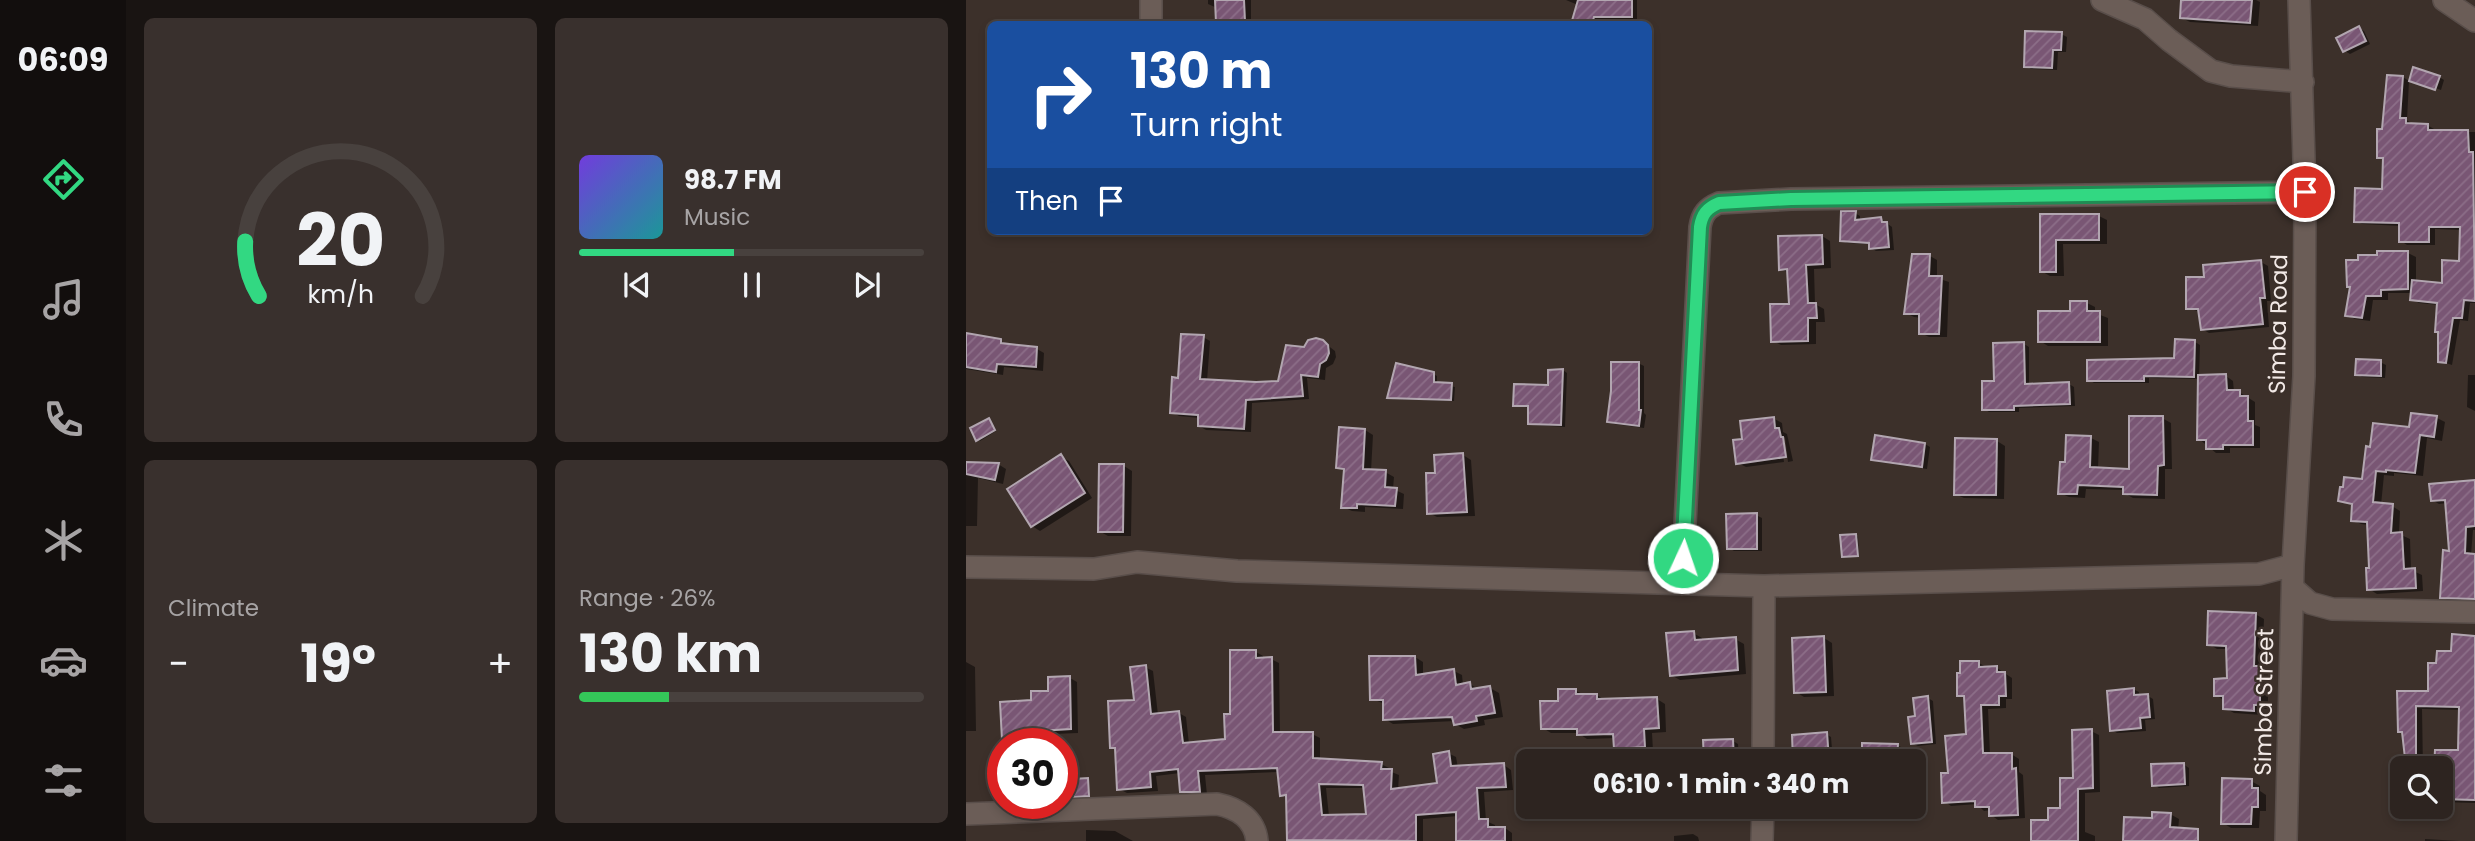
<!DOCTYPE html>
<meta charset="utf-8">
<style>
:root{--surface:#2d2420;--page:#39302d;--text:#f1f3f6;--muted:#a7a4a5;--line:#48413e;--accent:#32d882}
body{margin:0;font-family:Poppins,sans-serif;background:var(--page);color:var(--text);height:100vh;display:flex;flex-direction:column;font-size:26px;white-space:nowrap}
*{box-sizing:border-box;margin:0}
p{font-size:23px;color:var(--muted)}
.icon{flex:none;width:38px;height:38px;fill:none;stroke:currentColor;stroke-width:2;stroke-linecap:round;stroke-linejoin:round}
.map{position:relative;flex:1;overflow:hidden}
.details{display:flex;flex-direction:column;gap:18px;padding:18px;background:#191412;width:840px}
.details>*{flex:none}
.guide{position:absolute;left:21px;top:21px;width:665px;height:214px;border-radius:10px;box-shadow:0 4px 10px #0003,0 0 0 2px var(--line);background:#1a4fa0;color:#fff;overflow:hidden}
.tools{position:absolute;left:1424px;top:756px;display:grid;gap:14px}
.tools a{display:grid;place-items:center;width:63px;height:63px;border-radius:10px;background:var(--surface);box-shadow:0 4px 10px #0003,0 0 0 2px var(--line);font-size:35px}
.speed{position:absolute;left:21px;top:728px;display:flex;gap:14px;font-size:35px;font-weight:700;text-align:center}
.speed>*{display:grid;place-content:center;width:91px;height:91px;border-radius:50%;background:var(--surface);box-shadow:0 4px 10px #0003,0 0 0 2px var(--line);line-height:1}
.speed .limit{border:10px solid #d22;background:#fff;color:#111}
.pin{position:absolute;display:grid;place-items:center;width:60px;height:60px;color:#fff;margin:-30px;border:4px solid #fff;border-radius:50%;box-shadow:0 2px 7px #0007}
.me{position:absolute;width:77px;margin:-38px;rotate:3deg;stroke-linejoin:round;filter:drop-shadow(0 0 5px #0008)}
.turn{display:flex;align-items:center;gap:24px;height:147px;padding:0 28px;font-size:32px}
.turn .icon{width:91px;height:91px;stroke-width:2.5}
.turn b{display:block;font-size:49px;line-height:60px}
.then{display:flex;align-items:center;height:66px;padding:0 28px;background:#0003;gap:14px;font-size:26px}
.big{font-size:52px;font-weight:700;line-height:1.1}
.details .widget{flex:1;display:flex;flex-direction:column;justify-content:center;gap:10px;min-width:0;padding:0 24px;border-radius:10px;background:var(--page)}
.details .dial{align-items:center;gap:0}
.dial svg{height:182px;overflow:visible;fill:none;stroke:var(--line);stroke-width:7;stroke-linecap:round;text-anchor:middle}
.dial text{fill:var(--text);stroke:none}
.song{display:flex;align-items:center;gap:21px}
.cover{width:84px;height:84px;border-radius:10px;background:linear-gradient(135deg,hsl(260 70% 55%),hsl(180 70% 35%))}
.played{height:7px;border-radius:4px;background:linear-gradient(90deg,var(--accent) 45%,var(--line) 45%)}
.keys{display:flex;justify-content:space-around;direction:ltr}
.heat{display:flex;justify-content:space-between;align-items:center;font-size:38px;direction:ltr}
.charge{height:10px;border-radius:5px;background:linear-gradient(90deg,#34c759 26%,var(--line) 0)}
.details .tiles{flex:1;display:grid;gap:18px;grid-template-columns:repeat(2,1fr)}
.trip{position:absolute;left:550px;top:749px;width:410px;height:70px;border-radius:10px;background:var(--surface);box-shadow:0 4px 10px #0003,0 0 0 2px var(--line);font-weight:700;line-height:70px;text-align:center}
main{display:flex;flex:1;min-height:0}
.tab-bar{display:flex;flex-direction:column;width:126px;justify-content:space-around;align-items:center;background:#120e0d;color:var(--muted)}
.tab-bar .icon{width:49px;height:49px}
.tab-bar .current{color:var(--accent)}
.tab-bar b{font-size:32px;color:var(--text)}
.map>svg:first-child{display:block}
.shadow{fill:#0007;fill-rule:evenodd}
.building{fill:url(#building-hatch);stroke:#b2a6b0;stroke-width:2;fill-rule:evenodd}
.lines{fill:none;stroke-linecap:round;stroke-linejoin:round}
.street-casing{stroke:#594e4a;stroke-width:24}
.street{stroke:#6b5d57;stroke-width:21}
.route-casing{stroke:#208c54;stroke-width:18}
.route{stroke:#32d882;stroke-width:12}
.labels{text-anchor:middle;stroke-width:5;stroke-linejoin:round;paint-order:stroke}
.street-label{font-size:23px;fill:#f2e9e6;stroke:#3c302a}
</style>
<main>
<nav class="tab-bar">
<b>06:09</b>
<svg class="icon current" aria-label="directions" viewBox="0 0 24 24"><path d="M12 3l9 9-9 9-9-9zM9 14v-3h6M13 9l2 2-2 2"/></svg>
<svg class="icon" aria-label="music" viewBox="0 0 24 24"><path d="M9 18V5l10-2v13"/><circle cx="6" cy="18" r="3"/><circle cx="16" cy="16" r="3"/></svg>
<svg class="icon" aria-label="phone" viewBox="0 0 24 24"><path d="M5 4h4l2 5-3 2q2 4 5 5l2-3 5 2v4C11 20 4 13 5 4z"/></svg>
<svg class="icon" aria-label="climate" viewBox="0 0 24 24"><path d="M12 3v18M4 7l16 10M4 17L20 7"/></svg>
<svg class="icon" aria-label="car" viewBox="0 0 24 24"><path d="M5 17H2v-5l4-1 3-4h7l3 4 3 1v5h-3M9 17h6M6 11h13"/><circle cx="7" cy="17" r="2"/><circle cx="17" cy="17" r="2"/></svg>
<svg class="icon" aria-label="filters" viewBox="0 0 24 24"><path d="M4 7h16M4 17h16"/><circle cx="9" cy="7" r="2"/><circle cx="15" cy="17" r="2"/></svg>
</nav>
<section class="details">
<div class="tiles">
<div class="widget dial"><svg viewBox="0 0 100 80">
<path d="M14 69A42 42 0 1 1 86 69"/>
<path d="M14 69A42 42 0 0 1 8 45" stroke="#32d882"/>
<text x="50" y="56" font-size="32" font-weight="700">20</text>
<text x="50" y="72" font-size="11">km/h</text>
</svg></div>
<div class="widget">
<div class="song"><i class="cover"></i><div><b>98.7 FM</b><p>Music</p></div></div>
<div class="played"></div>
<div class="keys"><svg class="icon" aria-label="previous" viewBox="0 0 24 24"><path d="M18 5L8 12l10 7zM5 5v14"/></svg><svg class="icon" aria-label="pause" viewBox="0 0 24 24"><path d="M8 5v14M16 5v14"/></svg><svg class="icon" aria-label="next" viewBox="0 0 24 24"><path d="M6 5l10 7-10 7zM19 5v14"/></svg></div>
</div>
<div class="widget"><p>Climate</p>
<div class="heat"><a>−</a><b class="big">19°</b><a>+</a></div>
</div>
<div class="widget"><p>Range · 26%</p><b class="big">130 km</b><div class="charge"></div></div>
</div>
</section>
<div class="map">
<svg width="1509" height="841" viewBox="0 0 1509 841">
<defs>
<pattern id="building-hatch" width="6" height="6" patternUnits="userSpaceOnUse" patternTransform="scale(1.75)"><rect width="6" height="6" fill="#795674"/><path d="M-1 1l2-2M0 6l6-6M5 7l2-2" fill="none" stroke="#8c6e88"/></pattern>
</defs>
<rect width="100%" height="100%" fill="#3c302a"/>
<!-- shadow -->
<path class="shadow" d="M242 0H285V24H252L251 8 242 4Z
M600 0H671V19H633L632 24H607L612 5Z
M1217 0H1290L1294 2 1292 26 1224 22 1216 18Z
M506 21 526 24H505Z
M1393 28 1398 31 1404 44 1384 54 1379 51Z
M1095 34 1101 37 1100 52H1092L1091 70 1065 69 1060 66Z
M1437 77 1443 81 1441 120 1446 124 1461 125 1468 129V132H1509V303H1504L1502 321 1494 320 1486 365 1474 361 1473 305 1453 303 1446 299 1447 293H1422V300H1407L1404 321 1389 319 1381 315 1442 253 1450 257V282L1477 284 1495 263V230L1469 229V245H1441L1435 241V226L1396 224 1390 221 1418 190V160L1412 157 1418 131Z
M1473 77 1478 80 1475 90 1448 81Z
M889 213 894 216V221L915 219 926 227 928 250 910 251 905 248V244L881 243 876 240Z
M1075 216H1133L1141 220V244H1097L1098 276H1084L1075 271Z
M856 236 864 241 865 268 848 269 849 304 858 309 859 322H850V344L815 345 807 341 824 305 823 273 815 269Z
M964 256 971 260V278L983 282 981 337H963L955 333V318L948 317 940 313Z
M1295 262 1302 266 1305 301H1301L1303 327 1243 333 1236 329 1234 312 1222 308 1240 279Z
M1121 303 1129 307V313L1142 318V346H1082L1074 341 1106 313Z
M0 335 35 341 44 346 71 349 78 353 77 371 38 367 37 375 0 369Z
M237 337 244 341 241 381 314 382 339 348 356 341 369 351 370 357 367 364 360 368 359 380 341 378 343 399 286 403 285 432 240 430 233 426 234 418 213 416 206 412 213 380Z
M1229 342 1234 345 1233 377 1260 376 1267 381 1268 392H1273L1289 402V425L1294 427V448H1264V453H1250L1233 439 1234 379 1183 378V383H1128L1123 380 1210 360Z
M1058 344 1063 347V385L1103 384 1108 387 1109 406 1053 408V412H1023L1018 409 1029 383Z
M1414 362 1420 365 1419 378 1396 377 1391 374Z
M672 363 678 366V413L680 415 678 428 648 424 643 421 647 391Z
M597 370 601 373 599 427 568 425 563 423 564 408 549 405 584 387Z
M467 374 471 376V384L489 387 488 401 427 399 423 397Z
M1502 375H1509V411L1501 407Z
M807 418 816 423 817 432 821 434 827 461 822 462 819 437H815L818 462 780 467 772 463 778 440Z
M1196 418 1205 423 1206 469H1199V499L1167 498 1158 493 1159 490 1120 489 1119 498 1103 497 1094 493 1101 464 1125 438 1133 442 1132 469 1164 470Z
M1471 418 1479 422 1476 441 1461 438 1457 476 1428 473V476L1418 475 1415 505 1426 506 1434 511 1433 534 1444 539 1445 570 1456 575 1457 591 1411 594 1403 589 1405 569 1403 525 1395 524 1387 520 1388 506 1374 500 1397 481 1406 449Z
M23 420 30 431 14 441 12 439Z
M399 430 407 435 405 471 419 472 428 477 427 489 438 494 437 509 399 507V512L386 511 377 507 380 472 372 467Z
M1031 441 1039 446 1038 499 998 498 989 494Z
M959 444 964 447 961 469 912 462 907 459Z
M497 455 505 460 509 516 471 517 463 513 471 475Z
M95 457 103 461 126 498 74 531 66 526Z
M0 463 32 464 40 469 37 484 12 478 11 526H0Z
M158 466 166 471 165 536H142L133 531Z
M1509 481V530H1507L1505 555 1495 601H1483L1476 597 1485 553 1481 503 1473 504 1466 500Z
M790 515 796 518V551H768L763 548Z
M890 535 892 537 893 556 880 557 878 556Z
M1289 614 1298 619 1296 669 1302 673V709H1296V715L1268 713 1259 708V701L1250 695 1263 680 1262 649H1251L1243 644Z
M727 633 736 638V641L769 639 778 644 780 674 714 680 705 675Z
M858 638 866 643 868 696 838 697 830 692Z
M1509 638V803L1476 802 1475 768H1470V751L1493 752 1495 710 1456 709 1457 768H1445L1441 766 1438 734 1433 731V693H1464L1472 665Z
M290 652 297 656V659H305L313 663 314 734H346L354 738V760L415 764 423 768V771L433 775 432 790 473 785 482 753 490 757 492 768 538 765 545 770 547 790 518 792 520 821 529 825V829L539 828 546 833V841H493L492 816 457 819V841H325L322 839 321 798 315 795 313 772 239 775 241 795 223 796 216 791 214 773 190 776 192 791 161 793 153 789 151 750 145 747 170 702 179 667 187 671 192 715 213 713 220 717 223 744 260 740 266 716ZM360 788H399L402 815 363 816Z
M449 657 457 662V676L488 671 496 675 497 685 504 684 512 689 524 688 533 693 537 717 518 720 519 725 498 729 489 724V721L427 724 419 719V704L406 699Z
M0 662 9 667 10 731H0Z
M1013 663 1020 667 1031 668 1046 678V699H1040V708L1022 709 1024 755 1045 754 1053 759V772L1057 775 1059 818 1032 820 1025 815V810L1018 811 1011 804 985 806 978 801 983 774 1001 736 1000 699 993 695Z
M104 678 111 682 112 733 62 735V742L45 743 38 739 67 701Z
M1167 689 1173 692V696H1182L1187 699 1189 719 1179 720 1180 731 1151 733 1146 730Z
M609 690 618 695H631L640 701 691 699 699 704 700 732 686 733 687 751 658 753 649 748V738L621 739 612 733H585L577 728 594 703Z
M962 698 967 701 970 744 952 746 946 743 951 718Z
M1125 731 1133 735 1134 792 1119 793V832L1129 836V841H1066L1095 810 1109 780Z
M860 734 865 737 867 761H829L827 737Z
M767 741 772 744 773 761H739V742Z
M931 745 937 748 936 761H902L897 758Z
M1217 764 1223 768V786L1193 788 1188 785Z
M1285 781 1294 786V791L1300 795V811H1294L1293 828H1265L1257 823Z
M667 807H700V818H671L667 816Z
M1204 814 1213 819 1212 831 1217 841H1159Z
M120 830 149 831 167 841H120Z
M727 834 732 837 733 841H708V836Z
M1459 839 1493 841H1459Z"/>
<!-- building -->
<path class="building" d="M249 0H278L279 21 250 23Z
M612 0H666V17H628L626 24H605Z
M1215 0H1286L1284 23 1214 18Z
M1393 26 1400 41 1377 52 1370 38Z
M1059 31 1096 32 1095 50H1087L1086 68 1058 67Z
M1447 67 1474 76 1469 90 1443 81Z
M1421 75 1437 76 1434 118H1440V123L1462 124V130H1502L1503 152H1507L1509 301 1498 300 1496 318H1487L1480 363 1472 362V332H1469L1471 303 1444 300 1446 280 1476 283V260L1493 261 1494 227H1463V242H1433V223L1388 222 1389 188 1416 189 1417 158H1411V129H1416Z
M875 211H890L889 220 915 217 916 222H921L923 247 903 249V243L874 241Z
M1074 214H1133V240H1090V272H1074Z
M856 235 857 264 840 265 842 303H850L851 318H842V341L805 342 804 304H823L821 269 813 270 812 236Z
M1411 251H1442V289L1415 290V296H1400L1396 318 1379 316 1384 287H1381L1380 260H1392V255H1411Z
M946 254H964L963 276H976L973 334H953V314H938Z
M1295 260 1299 298H1294L1297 324 1235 330 1232 309H1220V277H1238L1237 265Z
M1104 301H1121V311H1134V342H1072V311H1104Z
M0 333 35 339V343L71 347 70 367 31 364 30 372 0 367Z
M215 334 238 335 234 379 290 382 312 381 320 345 338 347 342 340 350 338 357 340 362 345 363 353 360 360 354 364 352 377 335 375 337 396 280 400 278 429 232 426V415L204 413 206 377 212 378Z
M1209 339 1229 340 1228 377 1178 376V381H1121V360L1208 358Z
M1058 342 1059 384 1103 382 1104 404 1048 406V410H1016V381H1028L1027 343Z
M1390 359 1415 360V376L1389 375Z
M645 362H673V410H675L673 426 641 422 645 391Z
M430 363 468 372V382L486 383 485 400 421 398Z
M597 369 595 425 562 424V406H547L548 384 582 385V370Z
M1260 374 1261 390H1274V396H1282V421H1287V445H1257V449H1240V440H1231L1232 375Z
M1445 413 1471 416 1468 437 1454 435 1449 473 1420 470V472L1410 471 1407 502 1427 504 1425 533 1436 532 1438 569 1449 568 1450 588 1401 590 1400 568H1403L1401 522 1385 521 1386 504 1372 501 1374 487H1377L1378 477 1396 479 1400 446 1404 447 1407 423 1443 427Z
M1163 416H1197L1198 465 1192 466 1191 495 1157 494V487L1112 485 1111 494H1092L1094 462H1099L1100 435 1125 436 1124 467 1163 469Z
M808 417 809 428H813L815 437H817L820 457 770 464 767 440 776 439 774 421Z
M23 418 29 430 10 441 4 428Z
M373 427 399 429 397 469 420 470 419 487 431 488 429 506 391 504V508H375L378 469 370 468Z
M909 435 959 443 956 467 905 460Z
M989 438 1031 439 1030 495H988Z
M497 453 501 512 461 514 460 473H469L468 455Z
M95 454 119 493 65 527 41 489Z
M0 462 33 463 29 480 0 474Z
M133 464H158L157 532H132Z
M1509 480V526L1500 527 1499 553 1509 554V599L1474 598 1477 550 1483 551 1479 500 1465 501 1463 484Z
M791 513V549H761L760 514Z
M890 534 892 556 876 557 874 535Z
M1242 611 1290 613 1288 666H1294V705H1288V711L1257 709V696H1248V679L1261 678 1260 646 1241 645Z
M728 631 729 640 770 637 772 670 704 676 700 633Z
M1486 634 1509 636V800L1475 799V768H1468L1469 750H1492L1493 707 1450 706V766L1440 767 1436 732H1432L1431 691H1462V663H1470L1471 651H1485Z
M858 636 860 692 828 693 826 638Z
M264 650H290V658L306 657 307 732H347V758L416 762 415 769H426L425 789 471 783 467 754 483 751 485 766 538 763 540 787 511 788 513 819H522V827H539V841H490V812L450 815V841L321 840 320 795 314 796 311 768 232 771 234 792H214L212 769 184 772 185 787 151 790 149 748H144L142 701 168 700 164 667 180 665 185 714 213 711 217 743 259 739 258 714H264ZM353 784 397 785 400 814 356 815Z
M403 656H449L450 675 488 669 490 685 504 682 505 689 524 686 529 713 510 716 511 721 488 725 486 717 417 720V700H404Z
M994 661H1013V667L1031 666V672H1039L1040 696H1033V705H1015L1017 753H1046V769L1050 768 1052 815 1023 816V807H1009V801L976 803 975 773H982L979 736 1000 734 998 696H991V673H994Z
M104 676 105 729 55 732V739L36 740 34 702 65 700V691H82V677Z
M1168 688V695L1182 694 1184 717 1174 718 1175 728 1144 731 1141 691Z
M592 689H610V694H631V699L691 697 693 728 678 729 679 747 648 749 647 734 611 735V729H575L574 701H592Z
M962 696 966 742 945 744 942 717 949 716 947 698Z
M1126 729 1127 788 1112 789V841H1065V820H1082V808H1094V778H1107L1106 730Z
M861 732 863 760 827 761 826 735Z
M767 739 768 761H738L737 740Z
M896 743 932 744 931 760 896 759Z
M1218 763 1219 784 1186 786 1185 764Z
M122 778 123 796 108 797 107 779Z
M1256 778 1286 779V788H1292V807H1286L1285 824H1255Z
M1186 812 1205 813 1204 827 1232 829V841H1157L1158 817 1186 818Z"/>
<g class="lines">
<defs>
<path id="street" d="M1136 0 1179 19 1203 40 1245 71 1265 76 1337 82
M1478 0 1509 21
M185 24V0
M0 567 128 569 171 562 271 571 798 586 1293 574 1327 565
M716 584 734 227C736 214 741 208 753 203L825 199 1339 192
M1327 588 1344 603 1366 609 1509 612
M797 761 798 586
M0 814 251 804C271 808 289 819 291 841
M796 841 797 807
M1320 841 1327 565 1338 376 1339 192 1333 0"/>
</defs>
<!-- street casing -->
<use href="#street" class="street-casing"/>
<!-- street -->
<use href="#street" class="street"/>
</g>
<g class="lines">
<defs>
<path id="route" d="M717 558 734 227C736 214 741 208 753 203L825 199 1339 192"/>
</defs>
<!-- route casing -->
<use href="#route" class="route-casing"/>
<!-- route -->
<use href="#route" class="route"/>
</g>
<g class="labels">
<!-- street labels -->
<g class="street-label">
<text transform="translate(1312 324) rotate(-89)" y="8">Simba Road</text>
<text transform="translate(1298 702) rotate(-89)" y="8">Simba Street</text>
</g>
</g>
</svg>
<div class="tools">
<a><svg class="icon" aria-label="search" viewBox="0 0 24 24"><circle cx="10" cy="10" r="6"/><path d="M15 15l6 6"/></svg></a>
</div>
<div class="speed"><div class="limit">30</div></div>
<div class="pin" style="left:1339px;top:192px;background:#d93025"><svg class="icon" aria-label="arrive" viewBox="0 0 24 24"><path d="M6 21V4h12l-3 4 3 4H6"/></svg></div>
<svg class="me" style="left:717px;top:558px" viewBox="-20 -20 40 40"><circle r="17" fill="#32d882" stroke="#fff" stroke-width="3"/><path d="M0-11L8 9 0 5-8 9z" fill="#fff"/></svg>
<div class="trip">06:10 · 1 min · 340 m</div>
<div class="guide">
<div class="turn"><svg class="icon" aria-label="right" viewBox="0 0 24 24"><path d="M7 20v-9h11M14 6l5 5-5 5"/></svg><div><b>130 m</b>Turn right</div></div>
<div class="then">Then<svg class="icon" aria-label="arrive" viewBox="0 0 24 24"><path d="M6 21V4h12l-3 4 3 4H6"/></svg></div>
</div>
</div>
</main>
